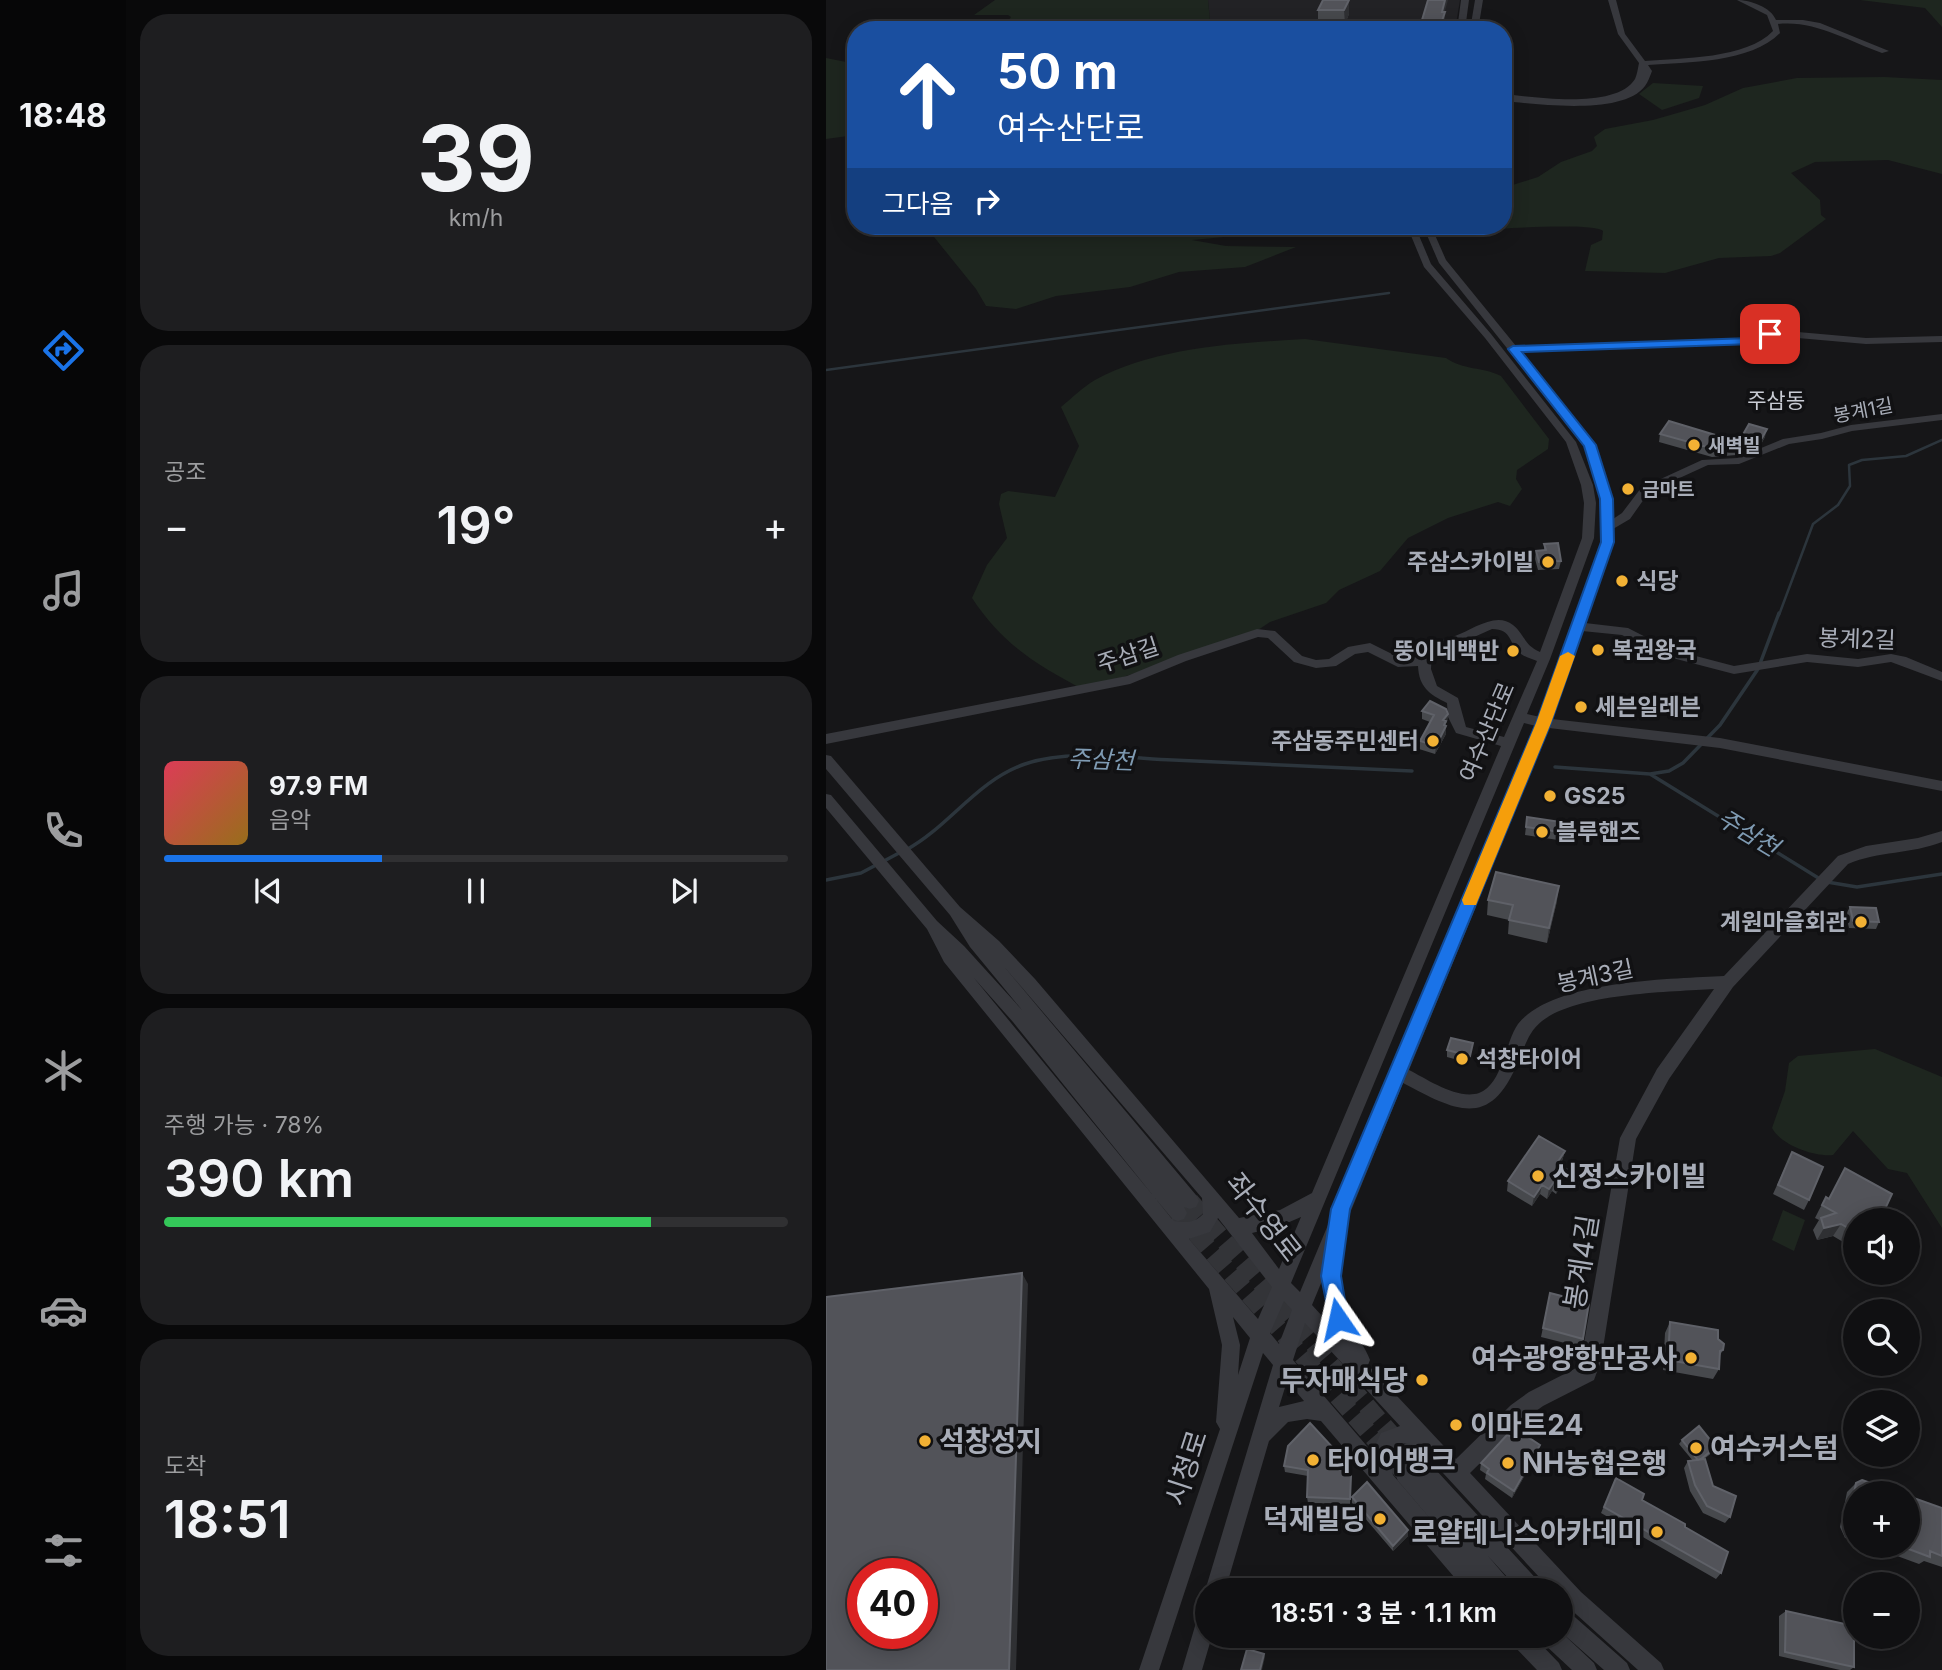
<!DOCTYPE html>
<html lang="ko">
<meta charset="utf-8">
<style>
:root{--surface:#101012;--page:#1e1e20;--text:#f1f3f6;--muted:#9c9d9f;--line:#303032;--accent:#1a73e8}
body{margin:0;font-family:Inter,"Noto Sans KR",sans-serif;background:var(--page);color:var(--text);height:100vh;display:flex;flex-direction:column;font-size:26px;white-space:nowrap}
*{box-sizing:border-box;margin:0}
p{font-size:23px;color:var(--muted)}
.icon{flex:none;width:38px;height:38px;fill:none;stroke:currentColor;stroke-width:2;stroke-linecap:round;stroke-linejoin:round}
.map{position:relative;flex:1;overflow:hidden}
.sheet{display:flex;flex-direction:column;gap:14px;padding:14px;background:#09090a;width:700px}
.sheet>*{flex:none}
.guide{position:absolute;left:21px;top:21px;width:665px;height:214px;border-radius:28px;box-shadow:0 4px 18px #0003,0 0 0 2px var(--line);background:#1a4fa0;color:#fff;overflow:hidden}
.tools{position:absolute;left:1017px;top:1208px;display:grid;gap:14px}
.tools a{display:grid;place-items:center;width:77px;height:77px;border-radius:50%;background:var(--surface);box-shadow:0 4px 18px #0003,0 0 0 2px var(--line);font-size:35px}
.speed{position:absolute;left:21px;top:1558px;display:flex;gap:14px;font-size:35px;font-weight:700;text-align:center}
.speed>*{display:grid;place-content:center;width:91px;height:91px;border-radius:50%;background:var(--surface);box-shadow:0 4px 18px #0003,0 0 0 2px var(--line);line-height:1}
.speed .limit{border:10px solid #d22;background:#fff;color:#111}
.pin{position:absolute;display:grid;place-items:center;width:60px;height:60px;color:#fff;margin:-30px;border-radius:14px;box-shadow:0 4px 10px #0006}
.me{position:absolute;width:77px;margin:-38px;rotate:349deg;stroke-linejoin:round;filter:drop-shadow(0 0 5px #0008)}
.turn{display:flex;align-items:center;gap:24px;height:147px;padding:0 35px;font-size:32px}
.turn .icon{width:91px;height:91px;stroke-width:2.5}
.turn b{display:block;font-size:49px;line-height:60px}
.then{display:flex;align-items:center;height:66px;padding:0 35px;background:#0003;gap:14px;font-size:26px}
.big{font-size:52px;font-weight:600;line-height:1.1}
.sheet .widget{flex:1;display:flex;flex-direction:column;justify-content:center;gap:10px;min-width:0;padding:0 24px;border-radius:28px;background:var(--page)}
.sheet .dial{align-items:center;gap:0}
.dial b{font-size:91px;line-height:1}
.song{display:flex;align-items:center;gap:21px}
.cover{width:84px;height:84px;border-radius:10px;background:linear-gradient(135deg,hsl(350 70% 55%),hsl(40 70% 35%))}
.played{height:7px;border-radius:4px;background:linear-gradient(90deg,var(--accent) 35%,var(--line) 35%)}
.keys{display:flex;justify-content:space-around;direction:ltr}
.heat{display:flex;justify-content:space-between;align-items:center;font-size:38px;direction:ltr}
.charge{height:10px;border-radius:5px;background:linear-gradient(90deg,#34c759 78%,var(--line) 0)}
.trip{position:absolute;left:369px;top:1578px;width:378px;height:70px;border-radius:35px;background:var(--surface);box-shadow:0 4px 18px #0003,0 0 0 2px var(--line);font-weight:600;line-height:70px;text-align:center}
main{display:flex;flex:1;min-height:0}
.tab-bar{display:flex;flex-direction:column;width:126px;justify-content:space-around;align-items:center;background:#060607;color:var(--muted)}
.tab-bar .icon{width:49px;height:49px}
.tab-bar .on{color:var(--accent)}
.tab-bar b{font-size:32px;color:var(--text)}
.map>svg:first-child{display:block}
.built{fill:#222225}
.green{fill:#1e261f}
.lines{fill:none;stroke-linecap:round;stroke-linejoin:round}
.stream-far1{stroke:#2c353c;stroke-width:2.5}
.stream{stroke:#2c353c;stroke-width:3.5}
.minor-tunnel{stroke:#333438;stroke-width:18;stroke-dasharray:18 9;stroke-linecap:butt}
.minor{fill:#37383d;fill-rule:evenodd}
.wall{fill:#47494d}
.shaded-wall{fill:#2f3033}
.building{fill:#525359;stroke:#5f6168;stroke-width:2;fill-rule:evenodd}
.route{fill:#1a73e8;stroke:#114b97;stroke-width:2}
.slow{fill:#f59e0b}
.poi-dot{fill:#f2b134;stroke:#111113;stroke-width:2.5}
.labels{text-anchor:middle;stroke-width:7;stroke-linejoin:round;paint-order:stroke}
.far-street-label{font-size:19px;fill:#a8adb8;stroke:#111113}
.far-poi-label{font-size:19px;font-weight:bold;fill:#a8adb8;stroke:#111113;text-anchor:start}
.far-quarter-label{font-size:21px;fill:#c9ccd4;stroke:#111113}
.poi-label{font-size:23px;font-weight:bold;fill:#a8adb8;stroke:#111113;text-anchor:start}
.street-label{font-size:23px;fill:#a8adb8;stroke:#111113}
.water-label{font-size:24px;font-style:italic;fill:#7f9bb3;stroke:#111113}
.near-poi-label{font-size:28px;font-weight:bold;fill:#a8adb8;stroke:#111113;text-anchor:start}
.near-street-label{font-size:28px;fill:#a8adb8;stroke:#111113}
</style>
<main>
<nav class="tab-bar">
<b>18:48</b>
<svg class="icon on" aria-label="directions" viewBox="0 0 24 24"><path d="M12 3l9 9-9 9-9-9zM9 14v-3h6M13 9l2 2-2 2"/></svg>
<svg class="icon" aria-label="music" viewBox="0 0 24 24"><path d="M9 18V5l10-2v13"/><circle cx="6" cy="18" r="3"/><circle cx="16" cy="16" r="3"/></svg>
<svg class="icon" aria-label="phone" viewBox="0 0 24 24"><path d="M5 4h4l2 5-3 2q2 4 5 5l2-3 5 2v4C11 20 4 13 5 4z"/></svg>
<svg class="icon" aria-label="climate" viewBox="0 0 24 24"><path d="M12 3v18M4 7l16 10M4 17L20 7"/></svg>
<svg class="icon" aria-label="car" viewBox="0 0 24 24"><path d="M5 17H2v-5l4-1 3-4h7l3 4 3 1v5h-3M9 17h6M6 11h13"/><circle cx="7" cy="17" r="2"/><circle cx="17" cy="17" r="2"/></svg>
<svg class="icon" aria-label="filters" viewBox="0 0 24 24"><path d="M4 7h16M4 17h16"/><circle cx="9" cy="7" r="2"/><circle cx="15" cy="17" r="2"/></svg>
</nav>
<section class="sheet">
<div class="widget dial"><b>39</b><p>km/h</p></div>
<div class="widget"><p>공조</p>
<div class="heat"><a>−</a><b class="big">19°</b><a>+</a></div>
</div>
<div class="widget">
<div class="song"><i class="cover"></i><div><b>97.9 FM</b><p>음악</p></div></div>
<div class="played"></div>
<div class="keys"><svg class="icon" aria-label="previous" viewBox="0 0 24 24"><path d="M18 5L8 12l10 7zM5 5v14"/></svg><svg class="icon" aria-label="pause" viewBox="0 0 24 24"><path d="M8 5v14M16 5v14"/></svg><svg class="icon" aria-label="next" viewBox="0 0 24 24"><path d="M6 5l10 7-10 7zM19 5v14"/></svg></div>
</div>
<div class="widget"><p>주행 가능 · 78%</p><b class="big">390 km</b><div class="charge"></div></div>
<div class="widget"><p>도착</p><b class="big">18:51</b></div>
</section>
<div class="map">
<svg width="1116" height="1670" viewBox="0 0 1116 1670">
<rect width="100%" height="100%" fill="#161618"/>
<!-- built -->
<path class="built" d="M382 0H634L629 30H375L384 21Z"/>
<!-- green -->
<path class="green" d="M169 0H382L384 21 374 30H156L182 21 185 17 182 15H148Z
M1034 0H1116V27L1099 8Z
M0 58 30 64V139L22 136 0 139Z
M1058 77 1116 80V174L1062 160 989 162 965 173 994 200 995 215 1000 219 954 253 945 256 893 258 839 273 759 271 765 245 776 240 777 231C765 221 638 231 614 232L612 226H677V188L712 177 735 162 766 151 771 146 768 137 779 129 827 120 879 105 917 88 971 78Z
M827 83 877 86 873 98 836 110 813 94Z
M78 226H483L485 229 366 240 400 246 470 247 419 267 353 272 304 287 230 296 190 309 160 306 150 289 104 232Z
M479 339 620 358C636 370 658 367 675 376L723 439 722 449 691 470 690 479 696 489 684 506 672 502 622 518 582 538 554 571 513 590 500 603 444 622 426 634 258 690C210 664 177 645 146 598L161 565 181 538 173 504 175 494 182 491 229 497 253 446 235 407C246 398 257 387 269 380 329 347 412 343 479 339Z
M1049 1049 1116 1077V1228L1081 1173 1062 1169 1027 1131 1007 1155C988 1157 955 1145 946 1128L959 1091 963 1063 972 1056Z
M957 1210 979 1220 968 1251 946 1240Z"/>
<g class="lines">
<!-- stream-far1 -->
<path class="stream-far1" d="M0 370 563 293
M953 615 987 524 1012 505 1024 486 1023 465 1036 460 1080 456 1116 440"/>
<!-- stream -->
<path class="stream" d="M729 767 824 774 994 879
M824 774 843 771 857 763 894 725 932 669 953 613
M80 850C124 826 150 781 199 764 242 749 302 758 347 760 427 764 506 767 586 771
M58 861 73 853
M0 880 35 873 52 864
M1001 882 1031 887 1116 874"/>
<!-- minor-tunnel -->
<path class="minor-tunnel" d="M364 1201 591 1464
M352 1213 579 1474"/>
<!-- minor -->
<path class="minor" d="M635 0H643L639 30H631Z
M649 0H657L652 30H644Z
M782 0H790L799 34 819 61C856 58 920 59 947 31L941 15 911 0C924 0 945 7 950 20H977L994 23 1063 51 1056 53C1022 41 989 20 952 24L954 33C925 63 861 62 822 65L826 71C824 76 822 82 819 86 797 116 710 104 677 101V94C708 97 790 110 809 79 811 75 812 68 813 63L792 34Z
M581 226H589L605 264 665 334 750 442 767 485 770 503 768 538 724 659 701 714 714 717 775 542V499L759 446 613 263 597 226H605L620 260 690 346 926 338 949 330 1040 338 1116 336V342L1040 344 950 336 927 344 694 352 769 445 787 499V519L796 513 815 488 876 460 911 458 957 439 995 433 1025 425 1116 414V420L1026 431 996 439 963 444 913 464 882 465 823 492 804 519 787 529V542L759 623 802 628 843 649 908 666 981 654 1032 659 1065 654 1080 657 1116 672V681L1065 662 1032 667 981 662 908 674 835 655 796 635 756 631 726 719 894 738 1116 781V791L894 748 723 728 583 1070C601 1079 631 1100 653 1093 677 1084 679 1042 692 1024 727 980 845 979 898 976L1012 856 1040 846 1092 838 1116 831V842C1086 854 1052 851 1022 864L907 987 843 1079 810 1139 775 1361 768 1380 717 1406 699 1419 644 1473 755 1592 835 1663 838 1670H812L741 1606 735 1600V1591H726L593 1447 580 1443 568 1447 563 1459 567 1475 627 1545 572 1481 569 1474 572 1467 582 1466 584 1457 591 1454 598 1457 715 1584 718 1591H694L662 1556 686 1584 689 1591H666L661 1585 663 1591H640L495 1421 481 1419 462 1422 443 1441 399 1591H382V1597L379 1591 447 1365 437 1353 333 1670H313L394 1429 390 1422 396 1345 383 1289 118 962 101 929 0 808V794L5 795 111 921 138 946 196 1010 144 947 124 915 0 769V755L5 756 134 907 173 941 209 979 413 1218 454 1210 486 1193 675 746 630 733 622 717 621 703C603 694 593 687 592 666L572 667 542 652 529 654 510 666 490 668 468 662 442 638 432 637 360 661 304 684 0 744V734L301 676 352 655 431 629 449 631 476 656 490 660 503 659 522 647 544 643 574 658 593 657 597 645C607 642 619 640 629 636 646 630 670 611 687 625 699 635 698 645 714 652L756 538 758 503 755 485 740 442 659 338 598 267ZM666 629C687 629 682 644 695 654 699 657 706 659 711 661L678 737 640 727 632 698 611 686 605 669 606 651 637 642ZM698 723 710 726 474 1292 465 1283ZM175 963 376 1198 377 1214C369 1223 359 1223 348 1221L148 978 187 1022 346 1219 352 1221 358 1219 361 1213 358 1207 237 1060 358 1207 364 1209 370 1207 373 1201 370 1195ZM888 989 831 1069 794 1138 754 1366 703 1392 685 1405 630 1459 542 1365 544 1360C539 1346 529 1335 523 1321 511 1293 516 1262 520 1233L518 1228 577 1083C630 1111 664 1130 692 1062 699 1047 702 1032 716 1021 752 993 843 992 888 989ZM475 1217 453 1269 426 1233 454 1226ZM392 1218 446 1287 432 1319 363 1239 384 1232ZM498 1276 499 1299 508 1329 486 1305ZM458 1301 466 1310 453 1344 444 1333ZM407 1317 424 1338 412 1375 414 1345ZM479 1323 574 1426 555 1433 546 1452 467 1360ZM461 1381 478 1401 453 1407Z
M382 1606V1636H386L376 1670H356L372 1616 375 1609Z
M735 1608 742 1611 801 1663 804 1670H778L735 1632Z
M735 1632 768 1663 771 1670H746L717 1643 714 1636H735Z
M682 1636H707L733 1663 736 1670H711L685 1643Z"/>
</g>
<!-- wall -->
<path class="wall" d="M523 0V14L519 24H492V10Z
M834 434 906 440 939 437 934 446 910 455 886 457 833 442Z
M718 544 735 561 733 569 712 570 709 559 710 551 718 550Z
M596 711 622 714 621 722 619 725 620 734 609 754 593 749 594 741 604 722 596 719Z
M701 817 735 822 732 840 699 835Z
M662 900 731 901 721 943 682 934 683 920 661 915Z
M1024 907 1053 922 1050 929 1023 928 1020 914Z
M647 1043 643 1063 621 1057V1050Z
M739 1151 736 1161 734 1165 742 1170 739 1179 730 1194 726 1191 721 1199 714 1194 706 1206 681 1191 682 1181Z
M966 1152 983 1200 978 1210 947 1194Z
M1019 1168 1029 1220V1249L1007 1236 991 1240 987 1230 993 1220 989 1218 993 1210 1000 1197 1003 1198Z
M724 1293 757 1339 755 1347 715 1337Z
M844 1322 892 1339 897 1350 893 1357V1369L887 1379 837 1370 839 1333Z
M856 1440 890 1447 887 1452 878 1459 887 1486 904 1517 899 1523 877 1513 864 1491 858 1468 862 1461H867L853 1444Z
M712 1452 686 1498 659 1479 660 1474 654 1470 655 1463Z
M521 1463 520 1475 525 1476 524 1504 482 1503 481 1497 482 1476 459 1472 458 1466Z
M1030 1483 1029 1493V1541L1019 1538 1014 1527 1021 1492Z
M787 1485 816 1500 895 1573 890 1579 775 1513Z
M526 1497 582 1530V1536L567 1551 526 1503Z
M1116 1508V1567L1098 1561 1093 1564 1041 1545H1082Z
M960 1611 1028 1667 1024 1670H1014L953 1656V1616Z"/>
<!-- shaded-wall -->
<path class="shaded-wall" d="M523 0V14L519 24 518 10Z
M619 0H622L616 21 619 12V22L616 30H613Z
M941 429 939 437 934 446 910 455 912 447Z
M622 714 621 722 619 725 620 734 609 754 610 746 617 720Z
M733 886 731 901 721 943 723 928Z
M739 1151 736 1161 728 1173 731 1163Z
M742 1170 739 1179 730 1194 732 1184Z
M728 1182 726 1191 721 1199 723 1189Z
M716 1185 714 1194 706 1206 708 1197Z
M1015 1224 1007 1236 991 1240 998 1228Z
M196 1273 202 1284 190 1670H183Z
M714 1445 712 1452 686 1498 688 1491Z
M582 1530V1536L567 1551V1546Z
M438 1654 439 1657 436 1670H434Z"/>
<!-- building -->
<path class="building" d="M497 0H523L518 10H492Z
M602 0H619L616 12H619L613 30H593Z
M843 421 906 440 908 436 915 438 923 424 941 429 936 438 912 447 888 449 834 434Z
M732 543 735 561 713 562 710 551 720 550 718 544Z
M604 701 620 709 622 714 617 720 620 721 618 725 620 726 610 746 594 741 608 715 596 711Z
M701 817 735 822 734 832 700 827Z
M670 872 733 886 723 928 683 920 687 905 662 900Z
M1024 907 1050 908 1053 922 1027 921Z
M625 1038 647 1043 644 1056 621 1050Z
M713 1136 739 1151 731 1163 742 1170 732 1184 728 1182 723 1189 716 1185 708 1197 682 1181Z
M966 1152 997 1167 983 1200 952 1185Z
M1019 1168 1066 1194 1059 1209 1070 1215 1067 1220H1029V1232L1015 1224 998 1228 995 1218 1010 1213 996 1205 1000 1197 1003 1199Z
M196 1273 183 1670H0V1297ZM37 1573H96V1633H37Z
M724 1293 763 1303 757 1339 717 1328Z
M844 1322 892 1330V1339L898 1344 897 1350 894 1351 893 1369 842 1360Z
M484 1423 521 1463 518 1475 525 1476 524 1499 481 1497 482 1470 458 1466 462 1446Z
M873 1426 890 1447 875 1459 872 1460 856 1440Z
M691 1430 714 1445 688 1491 661 1473 663 1469 655 1463 681 1435 687 1437Z
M879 1459 887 1486 910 1496 904 1517 881 1506 869 1485 862 1461Z
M790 1478 818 1494 816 1500 859 1524V1527L902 1552 895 1573 778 1507Z
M1036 1480 1073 1493H1029V1530L1023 1519 1030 1483Z
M541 1482 582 1530 567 1546 526 1497Z
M1082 1496 1116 1508V1556L1104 1551V1557L1072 1545H1082Z
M960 1611 1028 1626V1667L959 1652Z
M421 1649 438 1654 434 1670H415Z"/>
<!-- route -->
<path class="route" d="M944 330 948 331V336L927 344 696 352 770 445 787 499 788 542 725 723 524 1209 515 1276 522 1319 519 1327 512 1330 505 1327 495 1276 505 1209 710 723 775 542 774 499 758 446 682 349 687 346 925 338Z"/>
<!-- slow -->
<path class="slow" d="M742 652 749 656 725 723 652 900 650 905H638L636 900 710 723 734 656Z"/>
<!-- markers -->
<g class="poi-dot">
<circle cx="868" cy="445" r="7"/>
<circle cx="802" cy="489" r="7"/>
<circle cx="722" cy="562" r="7"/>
<circle cx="796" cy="581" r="7"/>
<circle cx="772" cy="650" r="7"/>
<circle cx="687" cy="651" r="7"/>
<circle cx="755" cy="707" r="7"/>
<circle cx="607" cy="741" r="7"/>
<circle cx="724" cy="796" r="7"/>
<circle cx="716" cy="832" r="7"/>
<circle cx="1035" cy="922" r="7"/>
<circle cx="636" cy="1059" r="7"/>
<circle cx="712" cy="1176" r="7"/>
<circle cx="865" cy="1358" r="7"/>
<circle cx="596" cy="1380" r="7"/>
<circle cx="630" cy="1425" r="7"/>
<circle cx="99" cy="1441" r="7"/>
<circle cx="870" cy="1448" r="7"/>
<circle cx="487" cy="1460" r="7"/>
<circle cx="682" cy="1463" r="7"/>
<circle cx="554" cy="1519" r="7"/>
<circle cx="831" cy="1532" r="7"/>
</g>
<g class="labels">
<!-- far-street labels -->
<g class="far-street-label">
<text transform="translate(1037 410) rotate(-11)" y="7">봉계1길</text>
</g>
<!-- far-poi labels -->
<g class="far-poi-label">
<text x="882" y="452">새벽빌</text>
<text x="816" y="496">금마트</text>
</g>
<!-- far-quarter labels -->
<g class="far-quarter-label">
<text x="950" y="408">주삼동</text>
</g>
<!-- poi labels -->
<g class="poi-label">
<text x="708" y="570" text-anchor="end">주삼스카이빌</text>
<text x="810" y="589">식당</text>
<text x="786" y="658">복권왕국</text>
<text x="673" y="659" text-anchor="end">뚱이네백반</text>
<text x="769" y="715">세븐일레븐</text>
<text x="593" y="749" text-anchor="end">주삼동주민센터</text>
<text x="738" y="804">GS25</text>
<text x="730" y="840">블루핸즈</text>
<text x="1021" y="930" text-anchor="end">계원마을회관</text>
<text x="650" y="1067">석창타이어</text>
</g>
<!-- street labels -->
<g class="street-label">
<text transform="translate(1031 639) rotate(2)" y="8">봉계2길</text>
<text transform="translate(302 655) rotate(-18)" y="8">주삼길</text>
<text transform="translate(661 732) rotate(-67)" y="8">여수산단로</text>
<text transform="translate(769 976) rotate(-12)" y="8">봉계3길</text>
</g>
<!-- water labels -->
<g class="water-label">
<text transform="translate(275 760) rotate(2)" y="8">주삼천</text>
<text transform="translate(922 833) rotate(31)" y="8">주삼천</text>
</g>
<!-- near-poi labels -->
<g class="near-poi-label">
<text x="726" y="1186">신정스카이빌</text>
<text x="851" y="1368" text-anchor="end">여수광양항만공사</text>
<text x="582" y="1390" text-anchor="end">두자매식당</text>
<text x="644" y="1435">이마트24</text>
<text x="113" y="1451">석창성지</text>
<text x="884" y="1458">여수커스텀</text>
<text x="501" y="1470">타이어뱅크</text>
<text x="696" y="1473">NH농협은행</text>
<text x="540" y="1529" text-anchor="end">덕재빌딩</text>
<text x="817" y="1542" text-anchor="end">로얄테니스아카데미</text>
</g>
<!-- near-street labels -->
<g class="near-street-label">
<text transform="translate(438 1217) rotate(52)" y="10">좌수영로</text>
<text transform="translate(755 1262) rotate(-81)" y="10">봉계4길</text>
<text transform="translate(360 1468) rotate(-72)" y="10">시청로</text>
</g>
</g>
</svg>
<div class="tools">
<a><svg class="icon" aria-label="sound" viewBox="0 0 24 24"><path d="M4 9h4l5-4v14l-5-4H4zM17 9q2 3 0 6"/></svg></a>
<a><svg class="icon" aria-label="search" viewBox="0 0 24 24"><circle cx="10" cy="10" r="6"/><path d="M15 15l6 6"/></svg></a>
<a><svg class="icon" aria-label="layers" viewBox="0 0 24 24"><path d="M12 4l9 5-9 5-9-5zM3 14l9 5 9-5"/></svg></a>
<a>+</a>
<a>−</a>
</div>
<div class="speed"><div class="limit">40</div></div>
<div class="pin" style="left:944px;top:334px;background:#d93025"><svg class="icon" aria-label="arrive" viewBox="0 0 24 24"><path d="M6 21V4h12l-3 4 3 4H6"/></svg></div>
<svg class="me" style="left:512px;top:1319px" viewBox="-20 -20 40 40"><path d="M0-17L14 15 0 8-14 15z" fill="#1a73e8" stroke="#fff" stroke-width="4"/></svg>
<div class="trip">18:51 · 3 분 · 1.1 km</div>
<div class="guide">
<div class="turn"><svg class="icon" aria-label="ahead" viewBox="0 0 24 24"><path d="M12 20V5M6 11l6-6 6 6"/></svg><div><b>50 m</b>여수산단로</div></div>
<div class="then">그다음<svg class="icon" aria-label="right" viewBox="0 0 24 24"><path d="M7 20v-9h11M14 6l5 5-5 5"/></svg></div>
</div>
</div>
</main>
